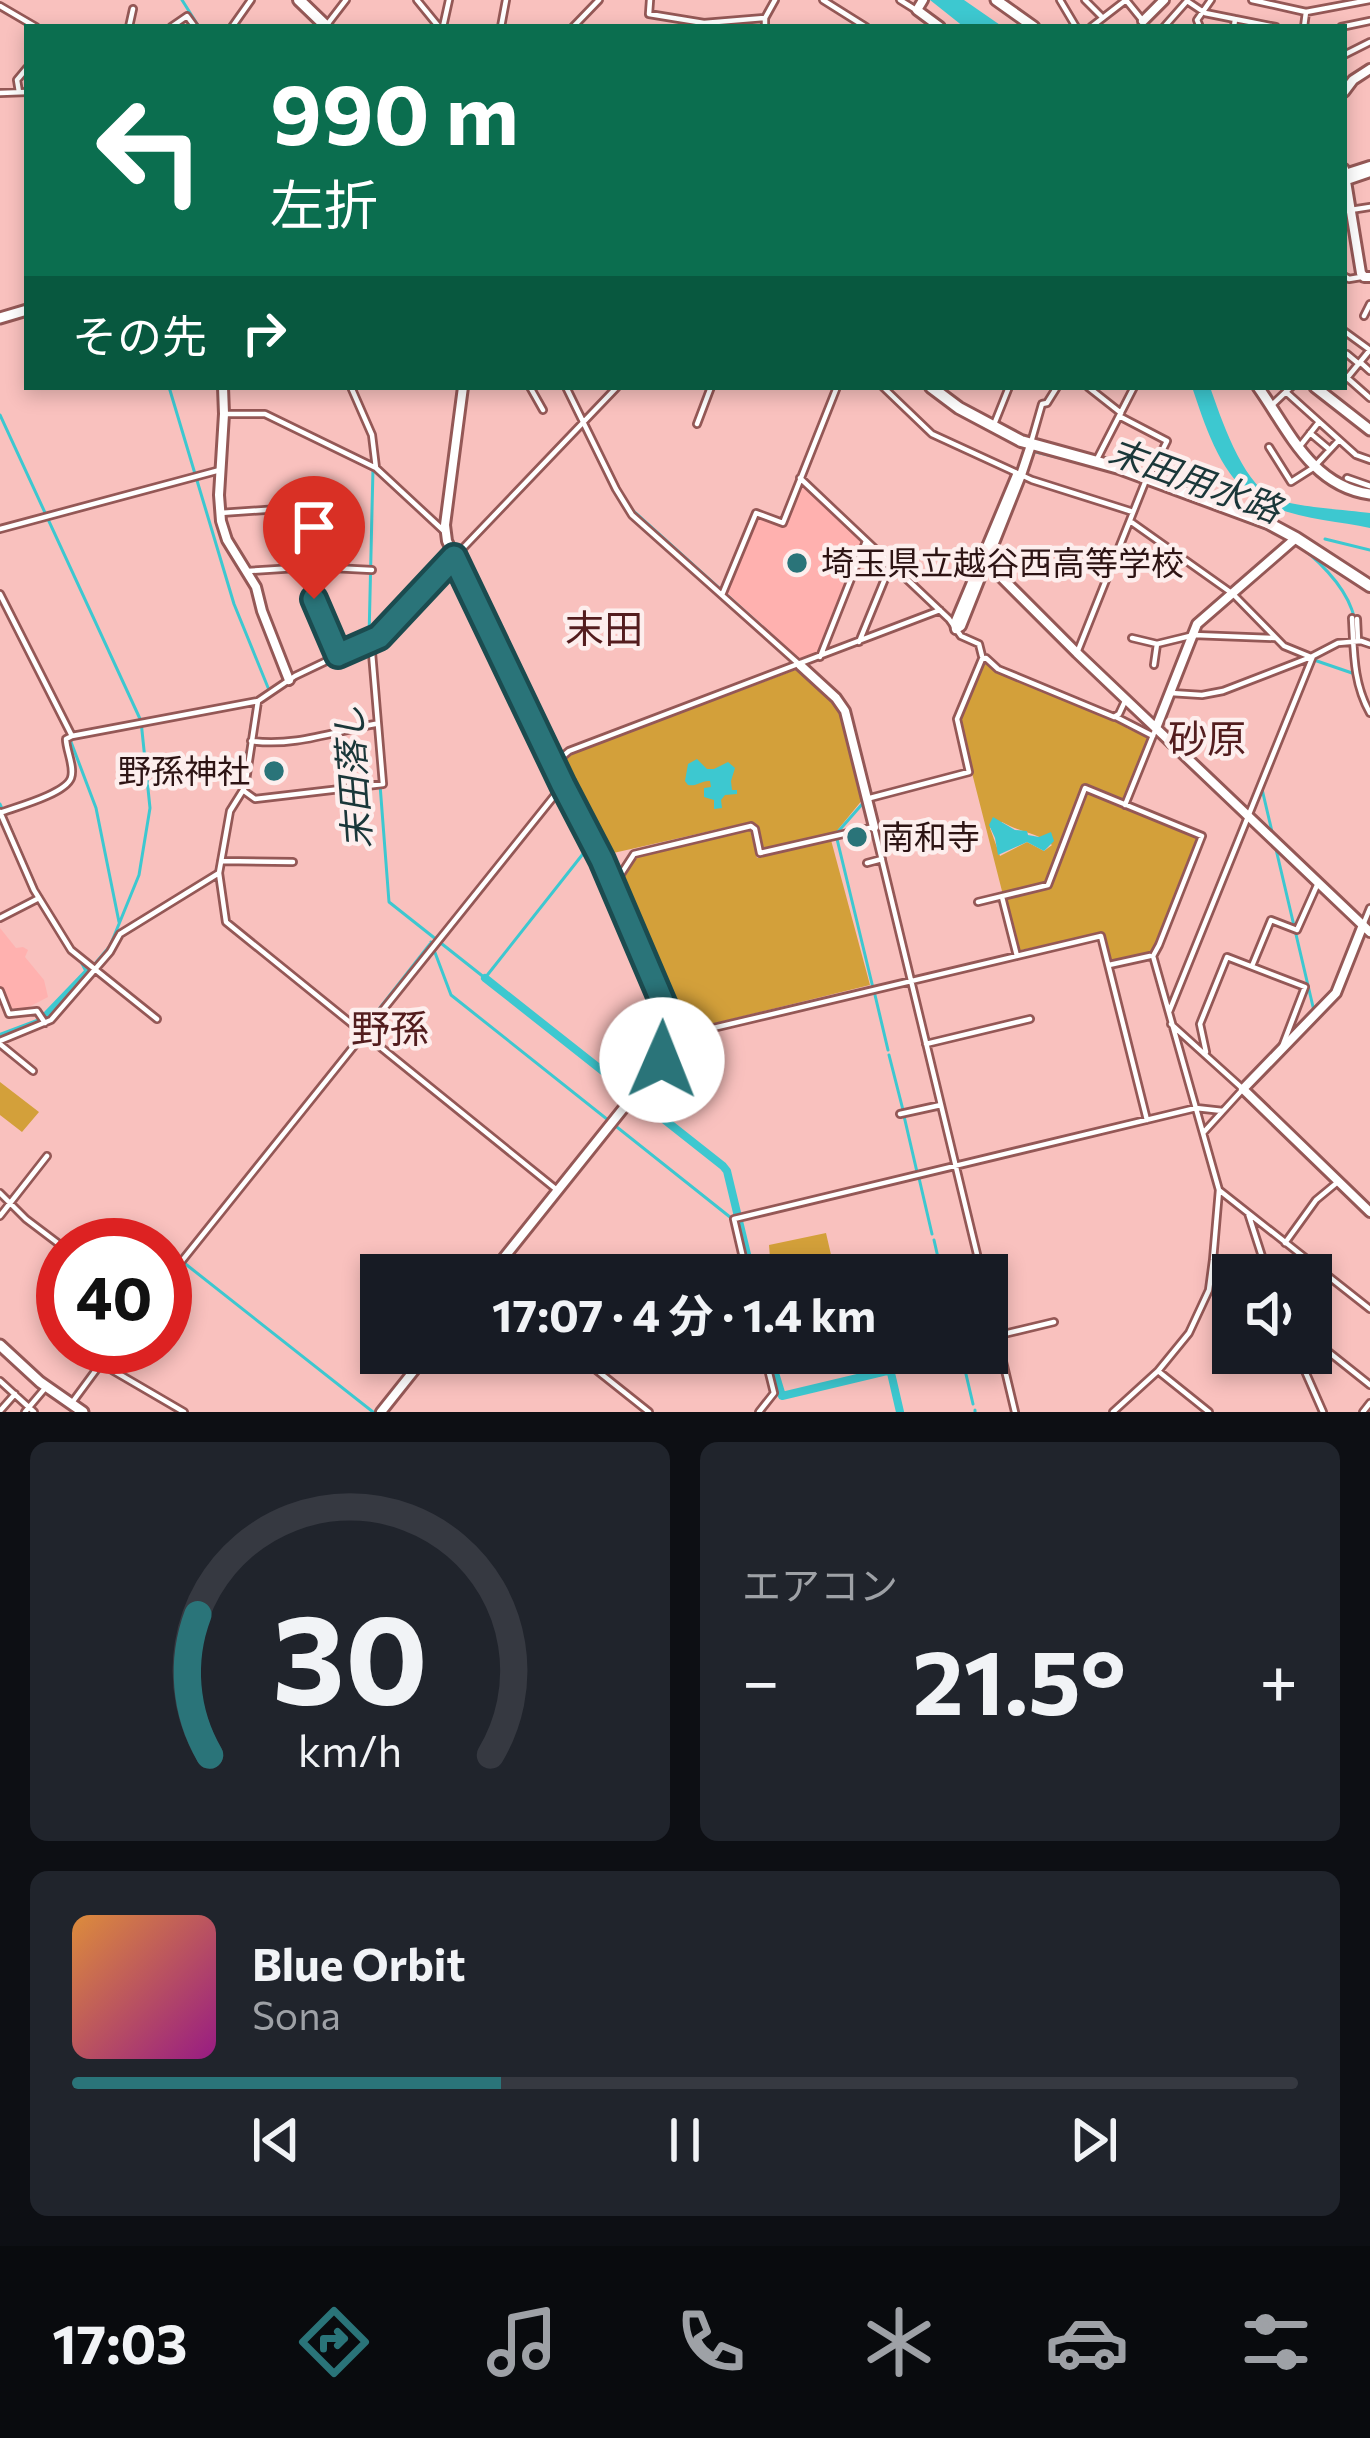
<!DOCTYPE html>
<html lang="ja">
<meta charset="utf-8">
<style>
:root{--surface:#171b24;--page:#20242c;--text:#f1f3f6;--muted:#9ea1a6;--line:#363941;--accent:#2a7479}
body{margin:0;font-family:Commissioner,"Noto Sans JP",sans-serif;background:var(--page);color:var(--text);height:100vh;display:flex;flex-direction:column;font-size:45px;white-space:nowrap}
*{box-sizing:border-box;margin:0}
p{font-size:39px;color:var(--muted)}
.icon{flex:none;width:66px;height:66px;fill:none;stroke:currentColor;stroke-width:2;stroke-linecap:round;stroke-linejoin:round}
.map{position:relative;height:1412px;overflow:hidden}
.sheet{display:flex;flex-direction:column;gap:30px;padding:30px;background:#0d0f14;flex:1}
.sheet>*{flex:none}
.top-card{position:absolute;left:24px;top:24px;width:1323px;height:366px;border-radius:0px;box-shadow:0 6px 18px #0003;background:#0b6e4f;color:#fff;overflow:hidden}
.tools{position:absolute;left:1212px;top:1254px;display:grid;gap:24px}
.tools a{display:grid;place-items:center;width:120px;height:120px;border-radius:0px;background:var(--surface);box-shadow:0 6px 18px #0003;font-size:60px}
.speed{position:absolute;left:36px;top:1218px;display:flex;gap:24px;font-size:60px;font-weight:700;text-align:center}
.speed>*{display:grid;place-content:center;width:156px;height:156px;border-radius:50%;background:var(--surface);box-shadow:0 6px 18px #0003;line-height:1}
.speed .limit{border:18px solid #d22;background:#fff;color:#111}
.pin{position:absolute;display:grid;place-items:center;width:102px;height:102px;color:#fff;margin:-123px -51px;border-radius:50% 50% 50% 0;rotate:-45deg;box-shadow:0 0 12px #0007}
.pin .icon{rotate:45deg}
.me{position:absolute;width:132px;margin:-66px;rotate:1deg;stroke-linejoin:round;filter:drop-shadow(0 0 9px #0008)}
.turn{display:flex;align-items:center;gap:42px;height:252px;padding:0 48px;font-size:54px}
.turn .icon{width:156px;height:156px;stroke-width:2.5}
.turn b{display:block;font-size:84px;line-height:102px}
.then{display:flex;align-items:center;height:114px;padding:0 48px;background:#0003;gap:24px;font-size:45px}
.big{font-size:90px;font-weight:700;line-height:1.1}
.sheet .tile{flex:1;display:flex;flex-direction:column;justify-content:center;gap:18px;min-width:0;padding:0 42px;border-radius:18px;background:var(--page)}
.sheet .dial{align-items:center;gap:0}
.dial svg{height:312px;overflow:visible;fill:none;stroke:var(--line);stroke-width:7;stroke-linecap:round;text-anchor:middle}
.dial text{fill:var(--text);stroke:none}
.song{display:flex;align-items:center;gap:36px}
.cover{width:144px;height:144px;border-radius:18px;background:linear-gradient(135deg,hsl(30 70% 55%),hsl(310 70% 35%))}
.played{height:12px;border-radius:6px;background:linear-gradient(90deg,var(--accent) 35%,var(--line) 35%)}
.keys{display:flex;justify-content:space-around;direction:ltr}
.heat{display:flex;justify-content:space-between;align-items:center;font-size:66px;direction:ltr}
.sheet .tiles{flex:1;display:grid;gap:30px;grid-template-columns:1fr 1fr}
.tile:last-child{grid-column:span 2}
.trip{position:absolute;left:360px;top:1254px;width:648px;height:120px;border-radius:0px;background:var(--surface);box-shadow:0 6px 18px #0003;font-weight:700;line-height:120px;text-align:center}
.tab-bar{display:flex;height:192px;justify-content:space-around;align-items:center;background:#090b0e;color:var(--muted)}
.tab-bar .icon{width:84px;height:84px}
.tab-bar .current{color:var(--accent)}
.tab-bar b{font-size:54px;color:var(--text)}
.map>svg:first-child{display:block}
.built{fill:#ffb1af}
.green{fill:#d3a03a;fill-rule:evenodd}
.water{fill:#3dc8d0}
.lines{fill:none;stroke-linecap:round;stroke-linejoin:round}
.stream{stroke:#3dc8d0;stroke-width:3}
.river{stroke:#3dc8d0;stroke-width:8}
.minor-casing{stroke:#945856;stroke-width:10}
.tertiary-casing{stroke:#945856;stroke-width:14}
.secondary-casing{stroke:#945856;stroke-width:15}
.primary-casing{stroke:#945856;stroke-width:16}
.minor{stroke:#fff;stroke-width:4.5}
.tertiary{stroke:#fff;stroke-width:8}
.secondary{stroke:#fff;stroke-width:9}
.primary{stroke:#fff;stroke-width:10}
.route-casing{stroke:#1b4b4f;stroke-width:30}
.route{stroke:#2a7479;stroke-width:21}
.poi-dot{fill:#2a7479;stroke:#fdeeed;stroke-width:4.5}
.labels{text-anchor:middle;stroke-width:9;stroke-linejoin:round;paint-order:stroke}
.poi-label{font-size:33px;fill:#2d1414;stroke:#fdeeed;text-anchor:start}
.water-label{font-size:36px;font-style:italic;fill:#1a3739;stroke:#fdeeed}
.quarter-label{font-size:39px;fill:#531d1e;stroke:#fdeeed}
</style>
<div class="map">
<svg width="1370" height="1412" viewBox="0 0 1370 1412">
<rect width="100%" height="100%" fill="#f9c1be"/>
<!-- built -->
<path class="built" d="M800 483 863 544 818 654 803 661 726 592 756 516 783 525Z
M0 928 16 948 23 947 28 950 25 957 44 980 48 997 23 1010 9 1008 0 989Z"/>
<!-- green -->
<path class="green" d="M986 663 997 672 1124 723 1127 728 1149 738 1123 800 1083 787 1046 884 1003 895 958 718 981 664ZM1002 822C1019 832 1039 833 1052 845L1044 851 1027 842 1000 856 990 828Z
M798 669 839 708 863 799 836 832 765 850H763L757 826 750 822 609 854 563 762 571 754Z
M1086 791 1198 839 1154 952 1111 961 1102 932 1017 951 1005 898 1050 886Z
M750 829 757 858 831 840 870 985 679 1032 616 880 627 873 637 856Z
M0 1082 39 1112 22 1132 0 1115Z
M826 1233 832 1259 769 1272 765 1260 770 1258 769 1245Z"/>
<!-- water -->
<path class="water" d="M930 0H964L1003 27H964Z
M1192 387H1210C1221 418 1243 486 1276 499 1296 507 1347 510 1370 513V528C1333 520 1282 518 1251 495 1219 472 1204 422 1192 387Z
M697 759 707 769H714L728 762 735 768 731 781 732 790H737V794L725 795 721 800 722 808 714 809V800L704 797V788L711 787 710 781C701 780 697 787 688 785L685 781 688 764Z
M993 817 1015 830 1027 831 1028 835 1039 837 1051 832 1054 841 1044 851 1027 842 998 855 995 838 989 825Z"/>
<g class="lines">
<!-- stream -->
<path class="stream" d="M182 0 199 27
M169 387 234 604 269 690 255 700 242 786
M348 387 371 440
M569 387 613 477
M0 415 141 721 150 808 139 875 110 946 87 973 80 960
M974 422 1021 447
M1036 452 1088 465
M1148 484 1274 532
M629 507 800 661
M1325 539 1370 550
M1293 542C1316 557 1343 584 1352 610 1356 620 1355 631 1355 641
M0 600 68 734 96 808 119 922
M369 638 373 468
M370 654 389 902 485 978 590 845
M0 804 39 894 75 952
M225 824 231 805
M836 834 864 802
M1273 836 1262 789 1314 660 1352 673 1355 672
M837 839 873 988
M1275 845 1314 1011
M216 871 221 851
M431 942 451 995 740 1225
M114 949 121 937 167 908
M875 995 888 1050
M7 1041 51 1022 97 971
M889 1055 903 1110
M295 1116 430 944
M904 1116 917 1172
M609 1120 630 1092
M919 1178 932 1234
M934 1240 942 1275
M183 1262 373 1412
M961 1353 973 1404
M975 1410V1412"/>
<!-- river -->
<path class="river" d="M461 557 511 662
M513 666 538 720
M540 724 556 758
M559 764 589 828
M485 978 723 1166 727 1171 752 1275
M0 1037 40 1022 87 973
M769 1353 782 1396 887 1371 891 1373 900 1412"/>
<defs>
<path id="minor" d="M417 0 439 27
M650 0 649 14 704 23 765 18
M823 0 866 27
M900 0 916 10
M1060 0 1076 27
M1085 0 1102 17
M1126 0 1143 21
M1252 0 1306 12 1370 0
M0 6 36 27
M326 26 346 0
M129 27 133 9
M171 27 187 16 195 27
M232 27 251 0
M443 27 449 0
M501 27 506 0
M573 27 599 0
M765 27V18L775 0
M1091 27 1126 0
M1164 27 1187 1 1205 13 1235 19
M1200 27 1197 20 1211 0
M1234 27 1235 19 1276 27
M1304 27 1306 12
M1341 27 1370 21
M1344 55 1370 42
M19 92 17 80 27 68
M0 93 27 92
M1344 211 1370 207
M1344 276 1349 279 1361 277
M1364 316 1370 304
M1344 331 1370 350
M1347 354 1359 364
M1360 362 1370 371
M1344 375 1370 398
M1347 378 1370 350
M351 387 372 435 376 468
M530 387 543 410
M566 387 616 489 632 515 800 665
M883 387 932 434 1032 480 1133 512
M1088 387 1121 413
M1286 392 1356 455 1370 460
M1272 405 1291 387
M224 414H265L376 468 445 532
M1119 416 1167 441 1148 479
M995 422 1009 387
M697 424 711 387
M1310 433 1329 449
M1032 439 1042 404 1047 403 1057 387
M1300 446 1319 422
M1269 447 1291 482 1313 468 1339 440
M1096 461 1134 387
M800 478 949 619 961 636 979 644 982 656
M1347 478 1370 486
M220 513 308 507
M1130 521 1233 594 1284 646 1311 657
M0 529 220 470
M312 567 314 599 338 655
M248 571 312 567 372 570
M0 594 72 736 66 739C66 750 75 767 71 778 65 794 16 807 0 813
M722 595 756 513 783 523 837 387
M1352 618C1354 652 1353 683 1370 713
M1357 619 1358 641
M1132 638 1157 644 1194 635 1275 638
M859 642 891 564
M1077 653 1146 480
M820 657 866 541
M1154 665 1157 644
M1171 693 1202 695 1223 691 1311 657 1338 643 1361 641 1370 644
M258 701 245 787 230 811 219 873 226 922 557 1190
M1116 717 1153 736
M72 736 258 701 295 676 379 636 617 387
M251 741C294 747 332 732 375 724
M554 764 569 751 940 610
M244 791 255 799 383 784 371 641
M870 798 969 772 957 719 982 659 986 658 998 669 1114 717 1119 714 1126 699
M1125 805 1156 728
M0 812 34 890 71 950 157 1019
M221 861 293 862
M867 863 882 859
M612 878 621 874 634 854 751 826 755 829 760 853 874 827 982 1275
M1002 897 1017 956
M978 902 1048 885 1085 788 1202 836 1159 945 1153 956 1219 1190 1213 1260 1209 1290 1189 1333 1158 1371 1113 1412
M0 918 39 898
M1363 925 1370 908
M1109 965 1150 956
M1252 966 1271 920 1297 930 1318 883
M0 991 9 1014 37 1011 45 1023
M1169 1012 1313 656
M1171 1024 1243 1089 1203 1133
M669 1025H675L681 1034H688L1101 936 1147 1120
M0 1041 51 1020 110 952 120 934 219 873
M0 1044 33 1071
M926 1044 1030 1019
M1206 1052 1200 1024 1227 957 1305 987 1282 1047
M900 1114 941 1105
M1219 1190 1370 1309
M0 1193 26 1219 63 1247
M1248 1213 1268 1275
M0 1216 47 1156
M1285 1243 1316 1200 1339 1181
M747 1275 734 1219 1196 1108 1223 1111
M772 1275 787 1271
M165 1282 563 785
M987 1295 1015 1412
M987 1338 1054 1322
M1311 1338 1370 1385
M575 1353 649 1412
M1297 1353 1323 1412
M100 1363 184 1412
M1158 1371 1209 1412
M0 1381 34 1412
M71 1404 113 1347
M0 1411 15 1394
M25 1412 46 1387
M759 1412 774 1393 764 1353
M1363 1412 1370 1403"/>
<path id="tertiary" d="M923 0 917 10 940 27
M1143 21 1164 0
M1344 92 1353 80 1370 69
M1344 169 1361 273 1364 277H1370
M1345 174 1370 166
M1344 181 1370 172
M223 387 224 414 219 495 221 521 227 540 256 587 262 611 289 680
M463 387 445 525 447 541 563 785 602 860 666 1010 669 1036 662 1060 490 1275
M982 558 1077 653 1370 932
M956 629 961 626 1021 475 1031 445
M956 629 955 623 1017 475
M800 665 836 698 845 711 874 827
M1156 728 1197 624 1296 538
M1363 925 1336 993 1243 1089 1370 1212
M381 1412 428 1353"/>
<path id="secondary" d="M996 0 1034 27
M0 318 27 310
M1258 387C1288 429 1311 486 1370 494
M1315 387 1370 430
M0 1345 40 1382 83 1412"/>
<path id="primary" d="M299 0 327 27
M931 387 959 408 1021 441 1119 468 1268 523 1296 538 1370 586"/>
</defs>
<!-- minor casing -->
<use href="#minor" class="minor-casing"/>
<!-- tertiary casing -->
<use href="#tertiary" class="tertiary-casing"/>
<!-- secondary casing -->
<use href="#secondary" class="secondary-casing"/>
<!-- primary casing -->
<use href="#primary" class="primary-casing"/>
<!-- minor -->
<use href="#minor" class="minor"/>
<!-- tertiary -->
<use href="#tertiary" class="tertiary"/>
<!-- secondary -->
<use href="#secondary" class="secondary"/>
<!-- primary -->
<use href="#primary" class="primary"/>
</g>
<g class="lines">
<defs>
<path id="route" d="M314 599 338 655 379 637 454 557 563 785 602 860 666 1010 669 1036 662 1060"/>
</defs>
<!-- route casing -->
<use href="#route" class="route-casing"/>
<!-- route -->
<use href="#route" class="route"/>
</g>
<!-- markers -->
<g class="poi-dot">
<circle cx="797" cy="563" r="12"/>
<circle cx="274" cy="771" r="12"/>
<circle cx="857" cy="837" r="12"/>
</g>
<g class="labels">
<!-- poi labels -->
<g class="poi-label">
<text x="821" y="575">埼玉県立越谷西高等学校</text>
<text x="250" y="783" text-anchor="end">野孫神社</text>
<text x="881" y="849">南和寺</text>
</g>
<!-- water labels -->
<g class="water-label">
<text transform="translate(1195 480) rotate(20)" y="13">末田用水路</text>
<text transform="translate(353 777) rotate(-94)" y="13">末田落し</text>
</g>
<!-- quarter labels -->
<g class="quarter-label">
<text x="604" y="643">末田</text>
<text x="1207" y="753">砂原</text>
<text x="390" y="1043">野孫</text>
</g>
</g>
</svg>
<div class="tools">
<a><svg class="icon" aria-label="sound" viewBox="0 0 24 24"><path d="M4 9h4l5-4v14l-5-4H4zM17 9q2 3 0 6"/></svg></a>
</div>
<div class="speed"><div class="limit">40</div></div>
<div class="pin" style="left:314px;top:599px;background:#d93025"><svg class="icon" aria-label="arrive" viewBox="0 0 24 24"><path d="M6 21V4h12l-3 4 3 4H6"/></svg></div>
<svg class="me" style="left:662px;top:1060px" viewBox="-20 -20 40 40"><circle r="19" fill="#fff"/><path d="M0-13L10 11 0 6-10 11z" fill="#2a7479"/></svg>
<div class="trip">17:07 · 4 分 · 1.4 km</div>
<div class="top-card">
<div class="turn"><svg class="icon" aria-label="left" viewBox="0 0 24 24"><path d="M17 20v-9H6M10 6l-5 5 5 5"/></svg><div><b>990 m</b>左折</div></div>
<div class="then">その先<svg class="icon" aria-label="right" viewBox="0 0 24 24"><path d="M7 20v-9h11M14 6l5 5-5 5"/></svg></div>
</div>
</div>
<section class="sheet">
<div class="tiles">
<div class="tile dial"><svg viewBox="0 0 100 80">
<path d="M14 69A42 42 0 1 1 86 69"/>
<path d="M14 69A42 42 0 0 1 11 33" stroke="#2a7479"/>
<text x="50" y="56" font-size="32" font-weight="700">30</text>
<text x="50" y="72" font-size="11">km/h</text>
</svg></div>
<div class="tile"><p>エアコン</p>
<div class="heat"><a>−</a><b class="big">21.5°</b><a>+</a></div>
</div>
<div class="tile">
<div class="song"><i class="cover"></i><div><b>Blue Orbit</b><p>Sona</p></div></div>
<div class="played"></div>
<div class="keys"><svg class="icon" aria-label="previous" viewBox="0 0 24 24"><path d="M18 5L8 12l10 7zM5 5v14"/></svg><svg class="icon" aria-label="pause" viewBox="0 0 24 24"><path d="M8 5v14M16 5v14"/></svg><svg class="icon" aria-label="next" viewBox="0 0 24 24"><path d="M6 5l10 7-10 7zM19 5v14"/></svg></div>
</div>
</div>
</section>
<nav class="tab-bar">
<b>17:03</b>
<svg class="icon current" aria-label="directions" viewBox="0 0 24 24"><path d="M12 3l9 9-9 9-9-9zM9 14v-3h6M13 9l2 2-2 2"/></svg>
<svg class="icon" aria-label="music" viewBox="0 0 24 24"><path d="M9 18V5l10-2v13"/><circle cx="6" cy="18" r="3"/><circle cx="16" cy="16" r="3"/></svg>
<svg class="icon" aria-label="phone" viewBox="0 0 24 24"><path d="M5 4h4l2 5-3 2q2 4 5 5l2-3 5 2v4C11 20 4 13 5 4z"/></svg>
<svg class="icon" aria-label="climate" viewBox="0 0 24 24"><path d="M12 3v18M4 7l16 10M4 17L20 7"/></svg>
<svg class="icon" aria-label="car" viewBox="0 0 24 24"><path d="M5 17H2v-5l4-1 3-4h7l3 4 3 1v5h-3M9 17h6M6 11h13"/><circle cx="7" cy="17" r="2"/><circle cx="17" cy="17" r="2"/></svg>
<svg class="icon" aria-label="filters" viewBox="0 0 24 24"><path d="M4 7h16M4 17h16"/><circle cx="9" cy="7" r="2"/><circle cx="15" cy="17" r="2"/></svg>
</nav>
